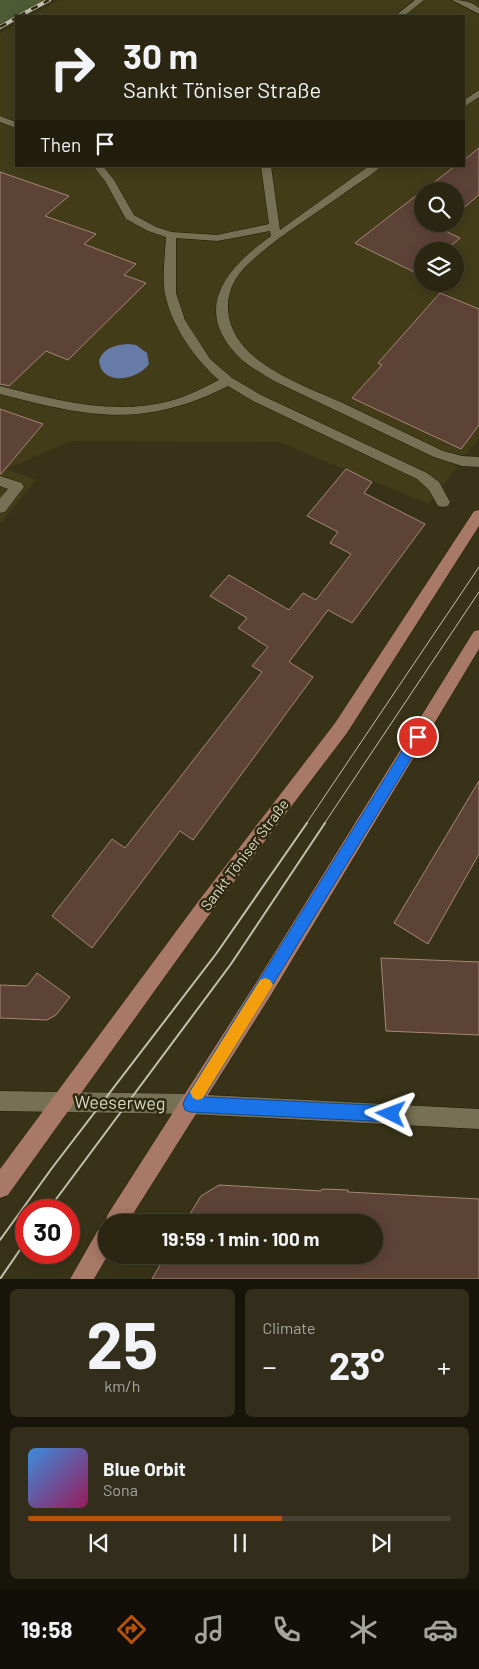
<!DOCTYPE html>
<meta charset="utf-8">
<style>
:root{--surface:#2a2612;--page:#322e1b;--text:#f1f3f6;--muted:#a5a59f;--line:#464332;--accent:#b45309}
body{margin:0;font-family:Barlow,sans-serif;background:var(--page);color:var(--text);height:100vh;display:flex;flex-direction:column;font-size:19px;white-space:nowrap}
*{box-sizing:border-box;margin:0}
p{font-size:16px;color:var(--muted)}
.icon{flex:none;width:28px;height:28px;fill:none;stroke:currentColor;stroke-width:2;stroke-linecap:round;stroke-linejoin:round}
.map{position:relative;height:1279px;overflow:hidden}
.side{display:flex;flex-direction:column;gap:10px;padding:10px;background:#17150a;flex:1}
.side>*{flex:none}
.banner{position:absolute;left:15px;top:15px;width:450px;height:152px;border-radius:0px;box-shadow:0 2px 12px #0003,0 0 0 1px var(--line);background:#2a2612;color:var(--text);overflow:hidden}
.buttons{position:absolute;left:414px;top:182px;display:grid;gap:10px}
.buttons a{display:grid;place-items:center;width:50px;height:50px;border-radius:50%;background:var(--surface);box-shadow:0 2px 12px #0003,0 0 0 1px var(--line);font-size:25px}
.speed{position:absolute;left:15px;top:1199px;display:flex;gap:10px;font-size:25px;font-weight:700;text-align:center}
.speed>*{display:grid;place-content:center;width:65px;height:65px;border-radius:50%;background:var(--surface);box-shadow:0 2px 12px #0003,0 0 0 1px var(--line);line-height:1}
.speed .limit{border:8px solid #d22;background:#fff;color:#111}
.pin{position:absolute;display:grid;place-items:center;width:42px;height:42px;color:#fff;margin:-21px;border:2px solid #fff;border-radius:50%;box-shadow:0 1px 5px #0007}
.me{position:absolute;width:55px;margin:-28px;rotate:273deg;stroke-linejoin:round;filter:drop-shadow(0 0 4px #0008)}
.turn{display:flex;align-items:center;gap:18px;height:105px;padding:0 25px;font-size:22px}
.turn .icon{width:65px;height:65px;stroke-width:2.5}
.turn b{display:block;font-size:35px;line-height:42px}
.then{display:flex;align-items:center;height:48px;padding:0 25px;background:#0003;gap:10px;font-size:19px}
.big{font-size:38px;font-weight:700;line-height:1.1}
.side .card{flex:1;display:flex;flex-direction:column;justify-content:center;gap:8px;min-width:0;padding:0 18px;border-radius:8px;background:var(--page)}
.side .dial{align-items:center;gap:0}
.dial b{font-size:65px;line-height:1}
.song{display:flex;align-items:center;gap:15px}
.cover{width:60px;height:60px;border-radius:8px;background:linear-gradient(135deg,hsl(210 70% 55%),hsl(330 70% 35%))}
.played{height:5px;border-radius:2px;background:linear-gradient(90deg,var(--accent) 60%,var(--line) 60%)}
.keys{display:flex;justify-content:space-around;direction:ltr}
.heat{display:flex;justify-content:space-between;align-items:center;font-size:28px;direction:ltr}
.side .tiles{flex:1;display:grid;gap:10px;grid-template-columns:1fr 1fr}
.card:last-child{grid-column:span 2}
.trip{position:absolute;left:98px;top:1214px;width:285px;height:50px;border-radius:25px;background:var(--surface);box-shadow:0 2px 12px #0003,0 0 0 1px var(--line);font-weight:700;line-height:50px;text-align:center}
.menu{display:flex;height:80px;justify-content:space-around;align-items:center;background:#110f07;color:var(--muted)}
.menu .icon{width:35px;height:35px}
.menu .active{color:var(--accent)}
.menu b{font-size:22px;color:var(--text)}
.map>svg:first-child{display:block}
.built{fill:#423c19;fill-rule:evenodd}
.green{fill:#4c5b35}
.water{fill:#667ba8}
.building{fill:#5d4236;stroke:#a7877a}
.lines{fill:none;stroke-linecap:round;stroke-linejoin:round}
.minor-casing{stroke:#1f1b02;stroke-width:1}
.major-casing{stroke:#1f1b02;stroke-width:1}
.minor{fill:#767154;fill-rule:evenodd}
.major{fill:#a77966;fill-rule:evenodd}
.tram-far1{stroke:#c4c0b0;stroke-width:1}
.tram{stroke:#c4c0b0;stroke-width:2}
.rail-casing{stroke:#c4c0b0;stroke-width:4}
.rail{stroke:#2d290e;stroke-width:2.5;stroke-dasharray:7;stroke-linecap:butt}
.route{fill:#1a73e8;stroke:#114b97}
.slow{fill:#f59e0b}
.labels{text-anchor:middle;stroke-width:5;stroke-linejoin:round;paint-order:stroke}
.street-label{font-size:15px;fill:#d9d6c7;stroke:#2d290e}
.near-street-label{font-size:18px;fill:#d9d6c7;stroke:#2d290e}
</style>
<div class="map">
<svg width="479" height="1279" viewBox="0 0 479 1279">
<rect width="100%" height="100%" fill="#383318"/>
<!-- built -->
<path class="built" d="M43 0H53L24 16H16V21L0 30V24Z
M59 0H475L479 4V438L428 504 279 442 71 441 7 469 36 480 0 524V34L16 24V166H464V16H29ZM422 191H455V224H422ZM422 251H455V284H422Z"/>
<!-- green -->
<path class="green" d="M0 0H44L0 24Z"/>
<!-- water -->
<path class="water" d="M128 344 136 345 147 353 149 364C138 380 102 387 99 361 103 348 115 345 128 344Z"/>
<!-- building -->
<path class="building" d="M479 148V195L455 215V191H423L455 166H464V160Z
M0 172 69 196 45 216 96 234 84 244 136 264 124 275 146 283 68 360 46 351 9 386 0 384Z
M422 191V224H444L439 228 460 238 445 251H422V270L418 274 355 243Z
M440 293 479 309V425L461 449 352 398 382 365 378 363Z
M0 409 43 424 1 474H0Z
M346 469 372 482 364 493 425 524 352 623 328 610 289 662 313 677 193 840 180 831 92 948 52 916 112 839 125 848 262 672 252 666 268 647 238 628 247 618 210 596 229 575 289 610 303 593 316 600 351 554 330 543 338 532 307 516Z
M479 781V854L428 944 394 923Z
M381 958 479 962V1035L386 1031Z
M37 973 70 997 56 1015 47 1020 0 1018V985L27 986Z
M219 1185 321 1191 322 1189 348 1190V1192L479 1199V1279H152L166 1255H374V1222H185L201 1196Z"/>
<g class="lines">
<defs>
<path id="minor" d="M415 0H424L404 16H395Z
M452 0C462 0 471 1 479 8V14Z
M479 90V97L464 107V100Z
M0 116 16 122V128L0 122Z
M93 166H103L114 180 134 215 156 227 172 232 217 235 269 224 261 166H271L280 230 369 166H381C372 175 360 182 350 189 317 213 275 238 246 266 234 278 227 293 228 310 232 364 306 386 347 405 379 420 411 436 443 451L462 456 479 457V467L462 466 434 457 274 381C263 374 251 368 241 359 190 310 226 268 271 236L270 231 217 241 176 238V293L185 320 210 359 232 378 261 395 427 473 439 482 450 502 448 506 443 507 438 506 429 490 417 479 253 401 228 386C143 429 88 417 0 394V386C55 400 114 416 170 401 188 396 203 388 219 380 195 359 172 327 165 294 162 278 165 254 166 237L148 231 126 219 105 181Z
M0 476 22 483 24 487 5 512 0 513V498L8 489 0 486Z
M0 1091 190 1094 479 1109V1129L190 1114 0 1111Z"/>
<path id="major" d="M479 510V526L347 733 212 911 8 1195 0 1198V1169L200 899 335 723 474 511Z
M479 630V649L271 995 128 1222H106V1225L105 1222 108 1214 257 981 474 631Z
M106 1227V1255H108L94 1279H70L98 1230Z"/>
</defs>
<!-- minor casing -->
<use href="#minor" class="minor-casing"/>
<!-- major casing -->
<use href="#major" class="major-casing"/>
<!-- minor -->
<use href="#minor" class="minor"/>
<!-- major -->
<use href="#major" class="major"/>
<!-- tram-far1 -->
<path class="tram-far1" d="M306 824 479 567
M324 824 479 592"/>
<!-- tram -->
<path class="tram" d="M48 1210 231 964 325 823
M0 1240 52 1168 216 954 307 823
M0 1279 26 1241"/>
<defs>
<path id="rail" d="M19 16 49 0
M0 27 16 18"/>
</defs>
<!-- rail casing -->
<use href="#rail" class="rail-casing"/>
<!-- rail -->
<use href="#rail" class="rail"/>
</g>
<!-- route -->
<path class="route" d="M418 731 422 733 424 737 422 741 204 1097 391 1106 396 1109 398 1114 396 1119 391 1122 190 1112 185 1110 183 1104 185 1099 413 733Z"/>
<!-- slow -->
<path class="slow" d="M265 978 270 980 273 985 270 990 203 1098 198 1100 193 1098 190 1092 193 1087 260 980Z"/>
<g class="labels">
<!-- street labels -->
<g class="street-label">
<text transform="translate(245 855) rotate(-53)" y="5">Sankt Töniser Straße</text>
</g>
<!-- near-street labels -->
<g class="near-street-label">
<text transform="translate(120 1103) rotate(1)" y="6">Weeserweg</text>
</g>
</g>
</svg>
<div class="buttons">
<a><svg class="icon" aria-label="search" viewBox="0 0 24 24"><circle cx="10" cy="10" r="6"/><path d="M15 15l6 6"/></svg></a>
<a><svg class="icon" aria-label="layers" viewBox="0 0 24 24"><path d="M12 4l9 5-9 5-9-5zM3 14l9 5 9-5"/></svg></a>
</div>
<div class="speed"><div class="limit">30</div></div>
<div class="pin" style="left:418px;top:737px;background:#d93025"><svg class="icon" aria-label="arrive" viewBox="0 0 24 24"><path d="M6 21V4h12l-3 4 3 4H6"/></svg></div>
<svg class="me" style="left:391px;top:1114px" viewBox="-20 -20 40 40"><path d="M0-17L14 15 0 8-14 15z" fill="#1a73e8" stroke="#fff" stroke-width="4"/></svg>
<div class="trip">19:59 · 1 min · 100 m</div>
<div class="banner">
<div class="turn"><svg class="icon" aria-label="right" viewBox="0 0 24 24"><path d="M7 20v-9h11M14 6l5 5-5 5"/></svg><div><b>30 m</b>Sankt Töniser Straße</div></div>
<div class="then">Then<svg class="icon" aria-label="arrive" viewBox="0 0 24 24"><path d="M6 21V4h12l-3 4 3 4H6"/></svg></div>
</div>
</div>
<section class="side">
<div class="tiles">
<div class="card dial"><b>25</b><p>km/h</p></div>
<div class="card"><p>Climate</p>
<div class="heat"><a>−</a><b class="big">23°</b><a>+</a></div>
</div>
<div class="card">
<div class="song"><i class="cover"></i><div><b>Blue Orbit</b><p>Sona</p></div></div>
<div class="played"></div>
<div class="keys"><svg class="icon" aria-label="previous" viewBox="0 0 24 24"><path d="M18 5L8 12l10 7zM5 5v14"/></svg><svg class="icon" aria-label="pause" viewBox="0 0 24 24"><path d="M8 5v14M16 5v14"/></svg><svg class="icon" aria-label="next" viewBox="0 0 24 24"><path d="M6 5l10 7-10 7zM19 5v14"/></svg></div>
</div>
</div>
</section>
<nav class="menu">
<b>19:58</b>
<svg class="icon active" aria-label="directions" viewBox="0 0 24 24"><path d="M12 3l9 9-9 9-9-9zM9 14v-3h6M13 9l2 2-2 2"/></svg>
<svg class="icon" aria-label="music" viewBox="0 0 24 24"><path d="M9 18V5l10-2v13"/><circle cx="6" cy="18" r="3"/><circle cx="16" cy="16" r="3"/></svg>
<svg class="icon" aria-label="phone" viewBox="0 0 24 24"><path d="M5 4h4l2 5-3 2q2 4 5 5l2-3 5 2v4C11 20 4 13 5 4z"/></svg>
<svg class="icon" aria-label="climate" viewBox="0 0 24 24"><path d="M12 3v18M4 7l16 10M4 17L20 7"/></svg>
<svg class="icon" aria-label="car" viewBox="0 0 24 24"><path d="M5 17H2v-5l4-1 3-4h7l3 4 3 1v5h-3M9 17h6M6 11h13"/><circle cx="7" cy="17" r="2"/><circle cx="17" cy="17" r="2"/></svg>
</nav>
